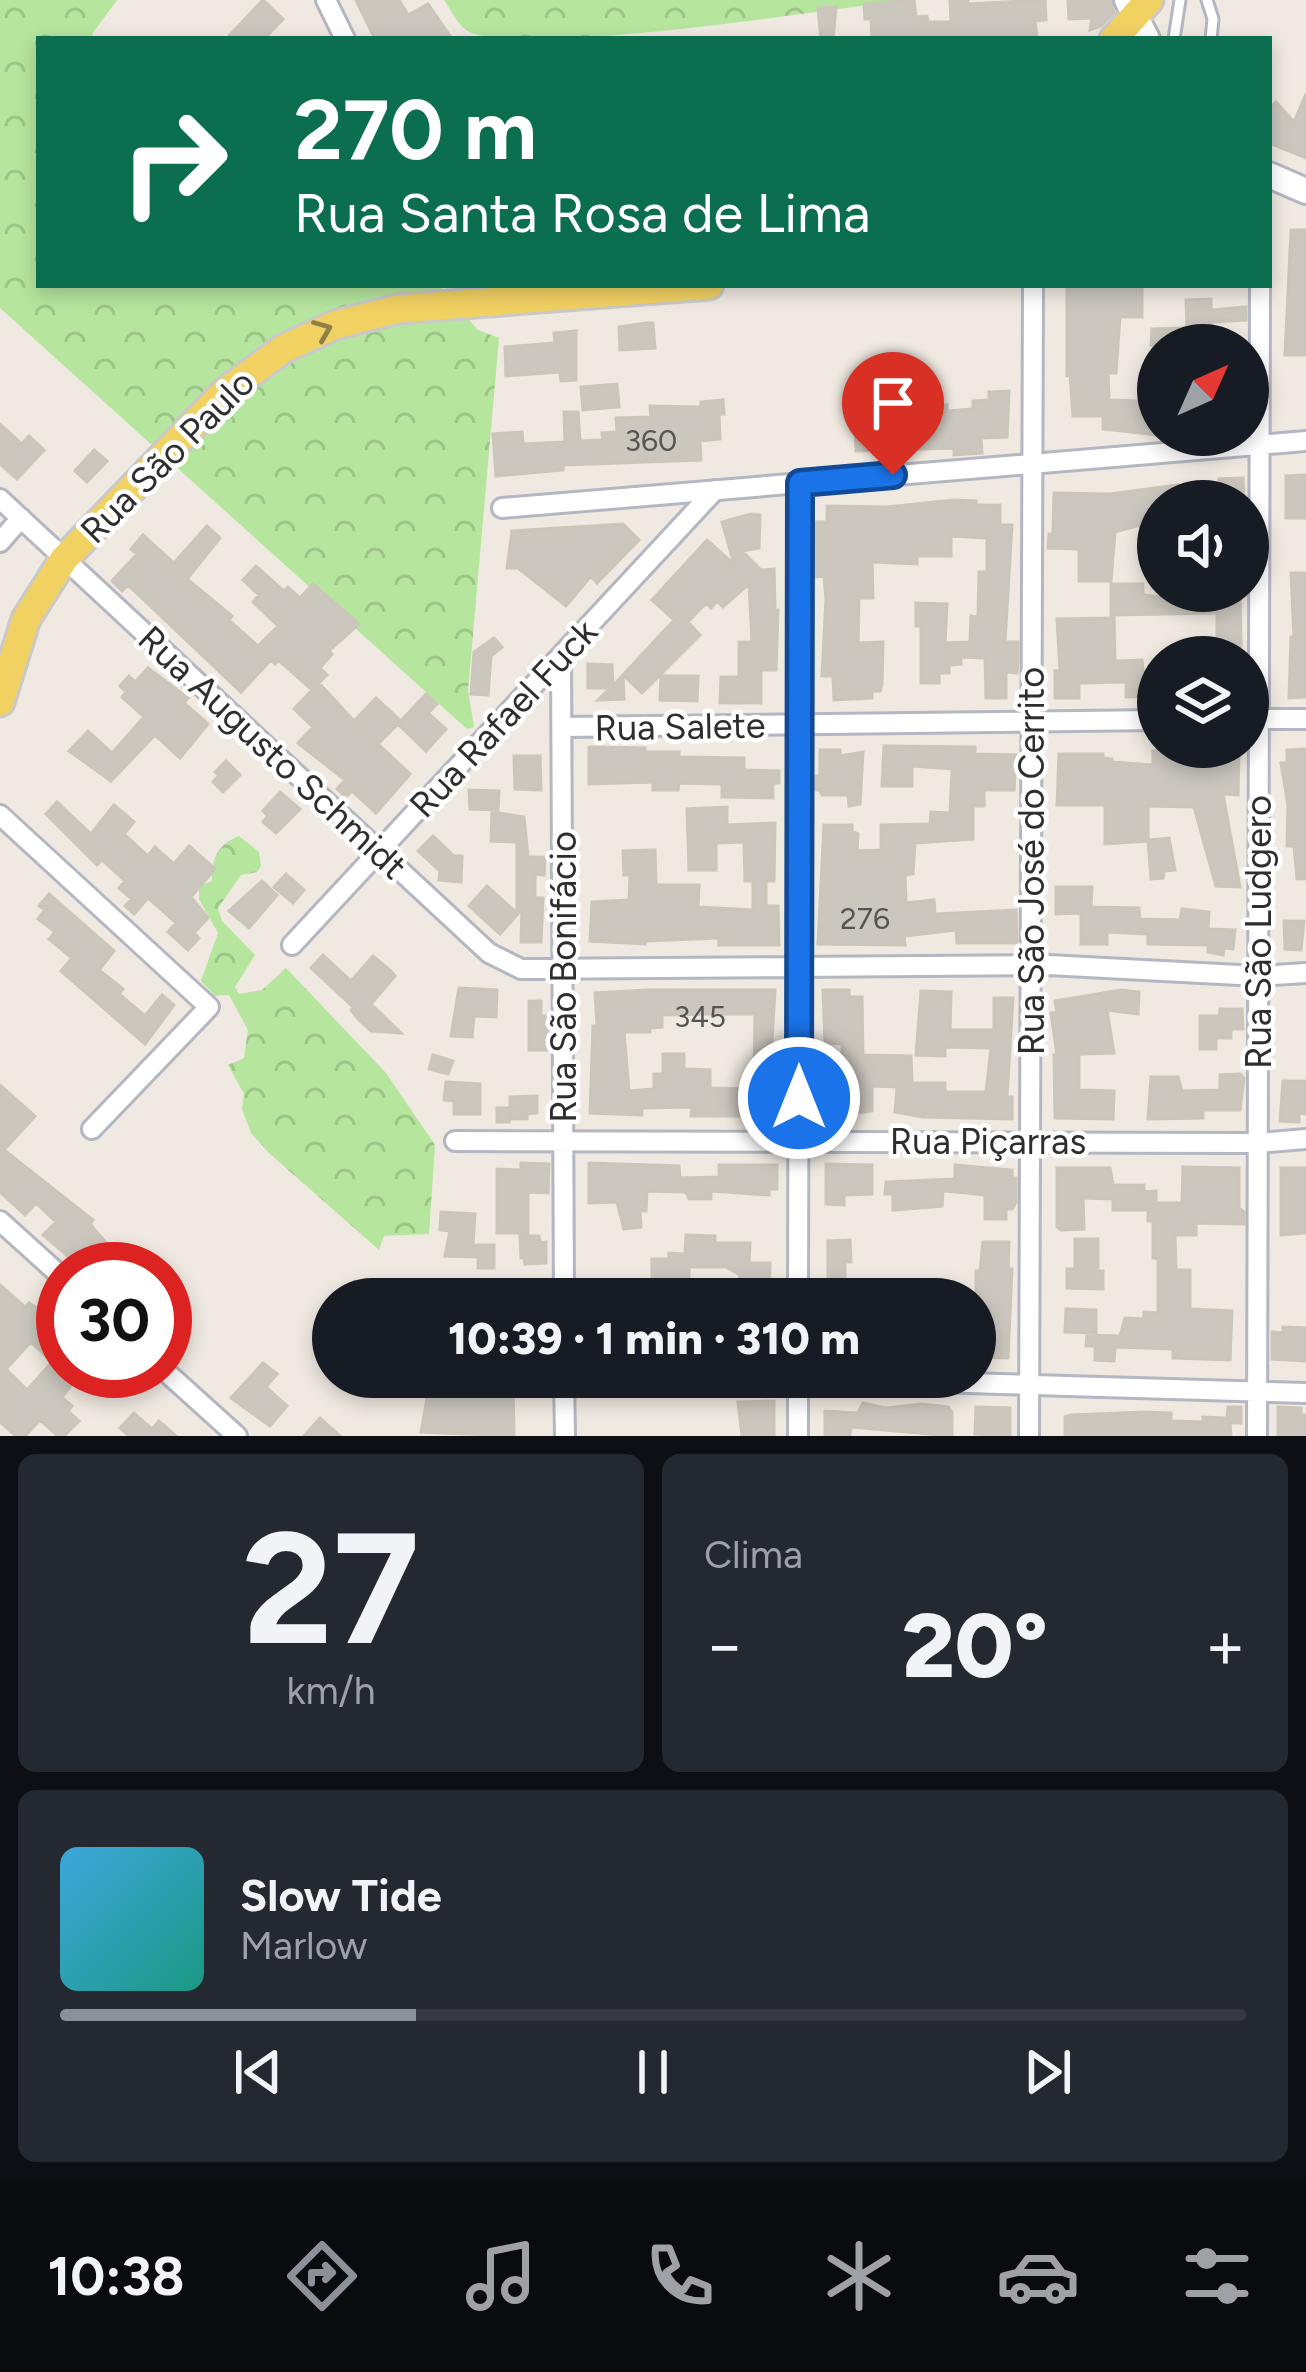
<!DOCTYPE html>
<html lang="pt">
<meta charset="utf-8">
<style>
:root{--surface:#171b24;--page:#242831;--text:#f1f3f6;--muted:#9ea1a6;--line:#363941;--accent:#8c9099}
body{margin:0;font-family:Figtree,sans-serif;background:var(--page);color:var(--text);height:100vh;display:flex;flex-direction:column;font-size:45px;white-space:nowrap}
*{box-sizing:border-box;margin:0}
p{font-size:39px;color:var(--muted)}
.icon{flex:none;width:66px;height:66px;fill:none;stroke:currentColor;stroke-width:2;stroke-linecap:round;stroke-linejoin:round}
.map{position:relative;height:1436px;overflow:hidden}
.drawer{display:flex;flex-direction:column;gap:18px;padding:18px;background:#0d0f14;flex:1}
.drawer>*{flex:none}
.banner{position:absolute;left:36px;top:36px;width:1236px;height:252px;border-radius:0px;box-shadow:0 6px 18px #0003;background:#0b6e4f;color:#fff;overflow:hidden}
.needle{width:78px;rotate:45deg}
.tools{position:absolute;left:1137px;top:324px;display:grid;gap:24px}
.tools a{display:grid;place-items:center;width:132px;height:132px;border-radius:50%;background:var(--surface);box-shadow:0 6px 18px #0003;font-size:60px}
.speed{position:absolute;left:36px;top:1242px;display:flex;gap:24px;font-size:60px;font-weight:700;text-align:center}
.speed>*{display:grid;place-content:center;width:156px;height:156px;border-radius:50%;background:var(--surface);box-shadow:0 6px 18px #0003;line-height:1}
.speed .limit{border:18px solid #d22;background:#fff;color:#111}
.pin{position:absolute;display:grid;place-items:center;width:102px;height:102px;color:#fff;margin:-123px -51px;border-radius:50% 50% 50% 0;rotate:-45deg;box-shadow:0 0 12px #0007}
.pin .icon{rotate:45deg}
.me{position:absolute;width:132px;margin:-66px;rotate:0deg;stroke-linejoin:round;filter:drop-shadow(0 0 9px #0008)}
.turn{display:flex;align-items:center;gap:42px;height:252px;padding:0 60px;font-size:54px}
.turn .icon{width:156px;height:156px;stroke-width:2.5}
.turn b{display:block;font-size:84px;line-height:102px}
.big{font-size:90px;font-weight:800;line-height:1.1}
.drawer .card{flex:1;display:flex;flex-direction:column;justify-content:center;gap:18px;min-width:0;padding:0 42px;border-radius:18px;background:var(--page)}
.drawer .dial{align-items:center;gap:0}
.dial b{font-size:156px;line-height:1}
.song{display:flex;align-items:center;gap:36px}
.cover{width:144px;height:144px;border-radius:18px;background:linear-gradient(135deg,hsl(200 70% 55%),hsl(170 70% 35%))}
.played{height:12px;border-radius:6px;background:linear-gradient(90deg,var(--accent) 30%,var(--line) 30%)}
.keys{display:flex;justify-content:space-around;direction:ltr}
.heat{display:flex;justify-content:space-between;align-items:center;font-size:66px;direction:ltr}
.drawer .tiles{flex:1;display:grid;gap:18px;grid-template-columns:1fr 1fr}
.card:last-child{grid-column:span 2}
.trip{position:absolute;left:312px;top:1278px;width:684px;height:120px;border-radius:60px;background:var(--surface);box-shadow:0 6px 18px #0003;font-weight:800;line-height:120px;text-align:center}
.tabs{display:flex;height:192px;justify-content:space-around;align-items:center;background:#090b0e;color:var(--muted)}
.tabs .icon{width:84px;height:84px}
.tabs .on{color:var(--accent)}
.tabs b{font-size:54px;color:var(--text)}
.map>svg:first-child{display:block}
.forest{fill:url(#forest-crowns)}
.building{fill:#cbc7bf;stroke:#cbc5ba;stroke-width:3;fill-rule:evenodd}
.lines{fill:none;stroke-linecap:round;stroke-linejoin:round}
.lane-casing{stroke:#b4b7c1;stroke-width:15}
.street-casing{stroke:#b4b7c1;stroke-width:24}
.secondary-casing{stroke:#b4b7c1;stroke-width:30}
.primary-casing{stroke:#c9c9c9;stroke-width:33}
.lane{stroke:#fff;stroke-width:9}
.street{stroke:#fff;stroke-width:18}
.secondary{stroke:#fff;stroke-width:24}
.primary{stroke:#f2d163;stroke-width:27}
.oneway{stroke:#908048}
.route-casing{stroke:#114b97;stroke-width:30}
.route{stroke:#1a73e8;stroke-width:21}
.labels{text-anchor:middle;stroke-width:9;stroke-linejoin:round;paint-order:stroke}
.number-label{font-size:30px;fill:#555452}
.street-label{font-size:36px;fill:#2e2e2e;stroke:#fff}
</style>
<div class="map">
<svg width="1306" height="1436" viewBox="0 0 1306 1436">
<defs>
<pattern id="forest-crowns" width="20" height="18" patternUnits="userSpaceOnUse" patternTransform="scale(3)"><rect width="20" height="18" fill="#b6e59e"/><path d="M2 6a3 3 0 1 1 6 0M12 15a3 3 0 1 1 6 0" fill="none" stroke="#9dc588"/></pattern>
</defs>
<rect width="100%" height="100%" fill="#efe9e1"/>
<!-- forest -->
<path class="forest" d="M0 0H117L92 34 94 39H39V285H438L478 330 499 338 468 691 474 727 467 729 0 308Z
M444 0H907C837 8 509 60 466 30 457 24 450 8 444 0Z
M239 836 259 852 261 866 257 872 241 875 218 908 222 921 255 955 235 987 239 994 262 990 286 968 386 1073 435 1145 429 1234 384 1236 379 1250 269 1153 251 1133 242 1109 244 1094 228 1065 244 1058 248 1030 229 995 215 996 201 981 218 933 199 899V886L212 881C212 858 217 845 239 836Z"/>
<!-- building -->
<path class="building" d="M263 0 283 19 264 39H226Z
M356 0H399L408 15 428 4 452 39H375Z
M914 0 916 17 927 16 928 22H951L950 0H968V4L1045 0 1046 20 1035 21 1037 39H872L871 19H865L864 4Z
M1068 0H1111L1114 12 1101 26 1090 30 1092 18 1069 19Z
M836 7 833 39H821L818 8Z
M1306 94V158L1269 143V109L1276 102 1294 122Z
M1291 230H1306V355H1285Z
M1067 285H1142V317H1120L1116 373H1108L1109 400 1140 401V374H1158V435L1103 429V416H1073L1070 374 1067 375Z
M1211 299V310L1246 307V320L1212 322V329H1203V345H1151L1152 329 1187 328 1186 300Z
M646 323H653L655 348 620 350 619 327Z
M576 331V380L561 381 560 372 506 376 505 347 555 343 554 333Z
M617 384 619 407 583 410 581 387Z
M937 385V406L947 405V411L973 409V401L989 400V392L1009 391 1007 437 981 438 982 453 954 455V448L856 451 855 423 886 424V389Z
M723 400 724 414H719L720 439 700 441 701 460 563 465V470L496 476 493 434 522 432 523 444 565 442 564 412H578L580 441 603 440 602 433 617 432 616 418 651 417 650 406 701 407V402Z
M0 424 22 444 29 436 44 450 17 479 0 464Z
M94 450 107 461 87 482 75 471Z
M1306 475V518H1286V476Z
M1243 478 1244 501H1220L1219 479Z
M1178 485 1180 501H1158V526L1141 531 1140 525 1115 532 1111 581H1079V549L1048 548 1049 534H1053L1054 493 1110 494Z
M954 500 976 501V505H1000V525H1012L1005 642H1018V659L1017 673 1006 672V698H986L985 658 961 657V664L949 665V673H939V683H921V626H916V603L947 604 945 643 970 642 971 616 978 617 979 572H987V538L951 536V556H917V564L872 562 873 598H859L858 643 883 642 882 684 880 691H872V698L834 700 833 676H822L826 599 824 576 814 577 816 522H827V506L887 507Z
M751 514 760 515 759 548 742 551 761 570 774 569 775 610H778L776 670H761V703H720L721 677H739V642H752L749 584 723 607 717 601 711 608 706 603 688 622 700 635 642 693 623 675 674 620 652 600 707 540 734 564 722 522Z
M623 524 639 540 597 583 591 576 566 606 518 568H507L512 531Z
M207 526 220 538 187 579 232 616 229 620 258 646 278 626 253 602 259 595 243 580 256 566 284 591 288 587 300 598 313 584 359 624 329 651 332 654 320 668 327 675 319 683 354 721 376 698 401 721 378 744 410 774 376 813 352 791 346 797 337 789 345 780 298 743 313 727 294 709 312 690 278 660 275 664 271 660 241 692 128 585 122 591 112 581 137 554 131 549 143 535 174 563Z
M1291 573H1306V697L1289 698 1291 637H1294Z
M1111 584H1143V595L1161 597 1193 598 1213 591H1240L1241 646H1217V613L1111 615Z
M1114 618 1115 661 1142 660 1144 679H1158V696L1126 697V682L1079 683V698H1055V671H1060L1057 619Z
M494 638 502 647 491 656 488 695 471 694 474 652Z
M588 664 612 665 613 686 623 675 624 699 598 700 610 688H588Z
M148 668 188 698 184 703 208 724 180 758 155 735 111 781 69 751 88 731 112 753 144 717 122 697 126 692 120 686 129 676 135 682Z
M661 676H698L697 701 660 700Z
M426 694 437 704 428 713 446 729 426 751 398 724Z
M884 746 975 747V754L1016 755 1014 790H984V806H973V839L915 843 913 874 905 875 906 903 934 900 935 914 1016 910 1017 943H957L956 930 904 936 905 945 818 944 824 825H852V831L858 834 857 851 881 850V825L930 824 931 812 950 813 952 769 912 766V786H882Z
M589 747 645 748V752H679V757L744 758V770L779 771V783H773V798L722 797V784L679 783 678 790H653V782L589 784Z
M1305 749 1306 879H1297L1294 846H1287L1288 805 1281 763H1287V750Z
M820 750H840V756L863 752 860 804 849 806 848 795H822L820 790H814V776H820Z
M1239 750 1238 795 1223 794 1240 887 1216 886 1194 807 1148 806V840L1169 838 1175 870 1164 871 1163 878 1151 879 1148 841 1105 844V805H1057L1059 754H1103V758L1112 759V762L1153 765V751Z
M514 756H540L541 790 515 789Z
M226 761 240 775 223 792 213 782 219 775 215 772Z
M469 790 499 791 498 810 470 809Z
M280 792 300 809 276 833 263 822 268 816 263 811Z
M57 802 91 834 114 805 134 822 124 834 148 856 155 847 174 864 189 846 215 869 191 897 208 918 194 933 199 938 188 950 168 932 176 923 148 898 134 914 125 906 132 899 119 888 125 881 102 860 97 865 46 814Z
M727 807V825L775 823 774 881H766V906H778L779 945H719V938L645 941V944L590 941 592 902 629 900 630 875H624L623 851 655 850 656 885H699L698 907 753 910V881H745L744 842 716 843V870H689L687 809Z
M492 812 524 817 528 857H545L544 875 535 874V898H543L541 942H521L522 909 500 934 469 906 487 886 517 913V842L491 841Z
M433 836 454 856H462L461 882 439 880 440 871 418 851Z
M286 874 304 890 293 903 274 887Z
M262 881 277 895 249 928 229 911Z
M1056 887H1092L1091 907 1139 908 1140 919 1180 920 1182 909 1209 912 1208 929 1235 930 1233 949 1224 948 1223 955 1208 952V945L1148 944V934L1107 932V944H1081V913L1056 914Z
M49 894 114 951 99 970 123 989 119 994 145 1016 162 995 174 1005 145 1044 61 971 72 958 49 939 55 932 38 919 45 910 39 906Z
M1284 921H1304L1301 950 1285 949Z
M323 955 351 981 373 956 391 971 395 976 371 1004 401 1033 371 1031 358 1019 351 1010 353 1007 311 968Z
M459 988 497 990 496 1017 474 1016 472 1037 451 1036Z
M647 990H775L771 1057H780V1069H773L774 1116H691L692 1107 642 1108V1115L590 1113 593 1026H597L595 993ZM709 1014H755L754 1089 710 1088V1070L684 1069V1054H663V1074H654V1089L629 1091 624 1032H650V1028L662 1027V1015Z
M823 990H849V997H862L863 1055 911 1056 912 1083H945V1092H986L991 1048 945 1047V1056L916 1055 921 991 951 992 950 1030H994V998H1013L1007 1097H1012V1119L923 1117 895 1112 897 1087 872 1086V1111L841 1115V1118H820V1095L842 1094V1044L825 1043Z
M1121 990 1139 992 1138 1014 1107 1010 1114 1053 1079 1054V1090L1114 1091 1113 1119 1055 1118 1054 1055H1057L1051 1013 1057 1012 1055 1001Z
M529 1001H541V1016H549V1050H529Z
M1220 1009H1242L1243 1029H1231V1038H1216V1049H1200V1016H1219Z
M433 1055 453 1061 448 1074 429 1069Z
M1240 1074 1244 1078 1240 1110H1203V1118L1148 1119 1151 1077H1178L1182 1091 1220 1090V1075Z
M1283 1081H1306V1114L1299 1113V1122L1280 1121Z
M446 1082 480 1084V1114H454V1101L444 1100Z
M0 1085 35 1116 4 1150 93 1220 90 1224 108 1245 102 1253 119 1269H83L43 1235 56 1222 36 1203 25 1215 0 1192Z
M537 1096V1113L527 1114V1119H510V1111L509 1122H497V1108H510V1097Z
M521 1163 549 1164 548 1193 528 1192V1233H497V1169L521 1170Z
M589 1163 679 1166 680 1178 719 1177V1165H777V1189H769V1195L711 1191V1199H689L686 1192 647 1191 646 1211H640L641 1227 624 1229 617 1202 589 1203Z
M826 1164 872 1165V1194L844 1195V1205L826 1204Z
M955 1165 1012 1170V1178H1016V1202L1012 1209H1006V1219H985V1195L967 1193 943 1191 942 1206 893 1210V1194H885L886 1182 955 1179Z
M1183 1167 1239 1168V1208L1244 1212V1224L1196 1223V1235H1175L1176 1270H1190V1309L1232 1311 1230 1360 1173 1358V1349L1115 1347 1114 1361 1095 1360V1346H1086L1087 1335 1120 1336 1125 1318 1144 1319V1312L1158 1313V1259L1153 1258V1221H1148V1210H1113V1199L1083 1198 1084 1229 1061 1230 1057 1227V1168H1110L1113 1185H1144V1192L1156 1191V1203H1182Z
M1281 1168H1306V1233L1281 1235Z
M441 1212 475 1214 473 1245H494V1268H478V1257L445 1256 450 1231 440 1230Z
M686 1235 715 1236V1243H750L749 1263H770L769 1299H740V1275L726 1267H689V1278L652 1277V1259H669V1253L685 1254Z
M520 1236H539L540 1243 546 1242V1263L525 1264 524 1258H521Z
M1075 1239H1098V1271H1103V1289L1067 1288V1269H1075Z
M850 1240 851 1262H845V1278H828V1241Z
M983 1242H1009L1008 1269H1012L1008 1358 976 1357V1271H980Z
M0 1285 25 1307 29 1303 45 1313 63 1330V1371H82L62 1397 72 1406 68 1411 79 1421 64 1436H58L40 1420 25 1436H16L0 1422ZM31 1342 52 1362 27 1390 6 1369Z
M1066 1309 1096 1310V1333L1065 1332Z
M1283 1327 1306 1328V1361L1272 1359V1332L1283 1333Z
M263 1363 277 1374 266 1387 287 1406 270 1426 231 1398Z
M430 1381 513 1386 514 1436 421 1432Z
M774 1401V1436H742L738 1402Z
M863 1403 886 1408 922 1404 948 1407 952 1412V1436L851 1427 850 1435 825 1436V1411L858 1413Z
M976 1407 1010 1408V1436L975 1434Z
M1228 1407H1241V1423H1230L1231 1436 1065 1435V1417L1072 1415 1144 1412 1171 1413V1421L1203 1422V1417L1227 1418Z
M1278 1407 1301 1408V1415H1306V1436H1278Z
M134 1413 152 1429 159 1421 176 1436H129L120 1428Z
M320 1418 340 1436H304Z"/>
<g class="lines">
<defs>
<path id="lane" d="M1207 0 1213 19 1211 39
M1174 39 1180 0"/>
<path id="street" d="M326 0 345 39
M0 499 489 953 521 969 1048 965 1258 976 1306 973
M502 508 1306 441
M0 542 21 518
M561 656 564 1299
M1251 719H1306
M562 727 1158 720
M0 815 209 1007 92 1129
M292 945 715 490
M455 1141 1258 1143 1306 1139
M0 1221 63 1278
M798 1299 800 483
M165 1371 237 1436
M564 1377 565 1436
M758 1377 1306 1393
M798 1436V1377
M1029 1436 1033 285
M1257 1436 1260 285"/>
<path id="secondary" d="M1127 0 1147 39
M1269 175 1306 191"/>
<path id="primary" d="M1114 39 1149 0
M0 702 26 619 64 559 225 392 283 349 335 325 398 309 709 285"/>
</defs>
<!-- lane casing -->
<use href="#lane" class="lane-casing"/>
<!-- street casing -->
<use href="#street" class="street-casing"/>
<!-- secondary casing -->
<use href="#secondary" class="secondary-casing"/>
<!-- primary casing -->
<use href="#primary" class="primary-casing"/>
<!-- lane -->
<use href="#lane" class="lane"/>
<!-- street -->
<use href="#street" class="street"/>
<!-- secondary -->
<use href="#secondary" class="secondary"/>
<!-- primary -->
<use href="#primary" class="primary"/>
</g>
<!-- one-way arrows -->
<defs><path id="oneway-chevron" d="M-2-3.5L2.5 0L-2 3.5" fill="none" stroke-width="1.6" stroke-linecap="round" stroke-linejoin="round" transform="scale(3)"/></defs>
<use class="oneway" href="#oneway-chevron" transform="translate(323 330) rotate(-22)"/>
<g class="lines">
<defs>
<path id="route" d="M799 1098 800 483 893 475"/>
</defs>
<!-- route casing -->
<use href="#route" class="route-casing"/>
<!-- route -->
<use href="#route" class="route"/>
</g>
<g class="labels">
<!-- number labels -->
<g class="number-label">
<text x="651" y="451">360</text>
<text x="865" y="929">276</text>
<text x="700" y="1027">345</text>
</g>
<!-- street labels -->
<g class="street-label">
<text transform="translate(167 456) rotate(-45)" y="13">Rua São Paulo</text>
<text transform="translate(503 718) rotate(-47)" y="13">Rua Rafael Fuck</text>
<text transform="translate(680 726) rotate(-1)" y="13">Rua Salete</text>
<text transform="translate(273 752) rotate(43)" y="13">Rua Augusto Schmidt</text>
<text transform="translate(1031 861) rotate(-90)" y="13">Rua São José do Cerrito</text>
<text transform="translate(1258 932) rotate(-90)" y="13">Rua São Ludgero</text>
<text transform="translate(563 977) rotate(-90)" y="13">Rua São Bonifácio</text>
<text x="988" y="1154">Rua Piçarras</text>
</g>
</g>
</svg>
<div class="tools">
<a><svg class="needle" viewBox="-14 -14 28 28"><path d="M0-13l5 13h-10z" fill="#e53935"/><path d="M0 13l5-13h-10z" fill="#9ea1a6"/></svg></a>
<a><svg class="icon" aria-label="sound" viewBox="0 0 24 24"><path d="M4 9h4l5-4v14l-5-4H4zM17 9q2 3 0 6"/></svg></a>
<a><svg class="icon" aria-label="layers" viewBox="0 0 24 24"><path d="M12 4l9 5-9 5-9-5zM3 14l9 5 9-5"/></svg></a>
</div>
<div class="speed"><div class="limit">30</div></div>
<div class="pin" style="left:893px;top:475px;background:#d93025"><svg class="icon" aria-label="arrive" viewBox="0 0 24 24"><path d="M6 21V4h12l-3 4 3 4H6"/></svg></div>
<svg class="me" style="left:799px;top:1098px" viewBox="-20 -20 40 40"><circle r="17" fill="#1a73e8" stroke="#fff" stroke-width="3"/><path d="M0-11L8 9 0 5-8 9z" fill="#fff"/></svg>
<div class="trip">10:39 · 1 min · 310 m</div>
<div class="banner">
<div class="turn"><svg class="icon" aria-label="right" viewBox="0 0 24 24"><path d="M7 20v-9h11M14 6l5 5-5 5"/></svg><div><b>270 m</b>Rua Santa Rosa de Lima</div></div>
</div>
</div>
<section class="drawer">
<div class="tiles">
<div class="card dial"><b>27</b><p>km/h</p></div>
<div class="card"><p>Clima</p>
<div class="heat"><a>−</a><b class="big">20°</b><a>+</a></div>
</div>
<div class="card">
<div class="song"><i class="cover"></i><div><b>Slow Tide</b><p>Marlow</p></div></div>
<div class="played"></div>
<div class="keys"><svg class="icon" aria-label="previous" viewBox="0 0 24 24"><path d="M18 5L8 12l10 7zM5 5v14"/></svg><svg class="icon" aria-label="pause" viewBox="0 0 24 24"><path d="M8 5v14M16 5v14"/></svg><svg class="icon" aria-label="next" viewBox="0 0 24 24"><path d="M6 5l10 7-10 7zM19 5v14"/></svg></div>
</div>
</div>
</section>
<nav class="tabs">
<b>10:38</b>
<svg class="icon on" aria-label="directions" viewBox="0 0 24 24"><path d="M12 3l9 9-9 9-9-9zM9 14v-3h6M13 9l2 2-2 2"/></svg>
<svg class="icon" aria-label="music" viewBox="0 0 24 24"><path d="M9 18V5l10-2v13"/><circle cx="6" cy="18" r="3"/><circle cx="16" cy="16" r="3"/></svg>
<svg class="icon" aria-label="phone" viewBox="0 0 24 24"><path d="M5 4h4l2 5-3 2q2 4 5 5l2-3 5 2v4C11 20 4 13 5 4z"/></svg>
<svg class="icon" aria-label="climate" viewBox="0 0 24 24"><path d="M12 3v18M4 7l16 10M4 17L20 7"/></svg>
<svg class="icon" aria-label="car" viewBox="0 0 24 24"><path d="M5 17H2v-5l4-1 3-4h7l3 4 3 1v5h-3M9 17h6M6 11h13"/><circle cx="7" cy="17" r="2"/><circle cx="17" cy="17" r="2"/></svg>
<svg class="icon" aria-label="filters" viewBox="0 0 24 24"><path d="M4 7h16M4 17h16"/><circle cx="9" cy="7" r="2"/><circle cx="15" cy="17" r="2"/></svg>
</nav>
